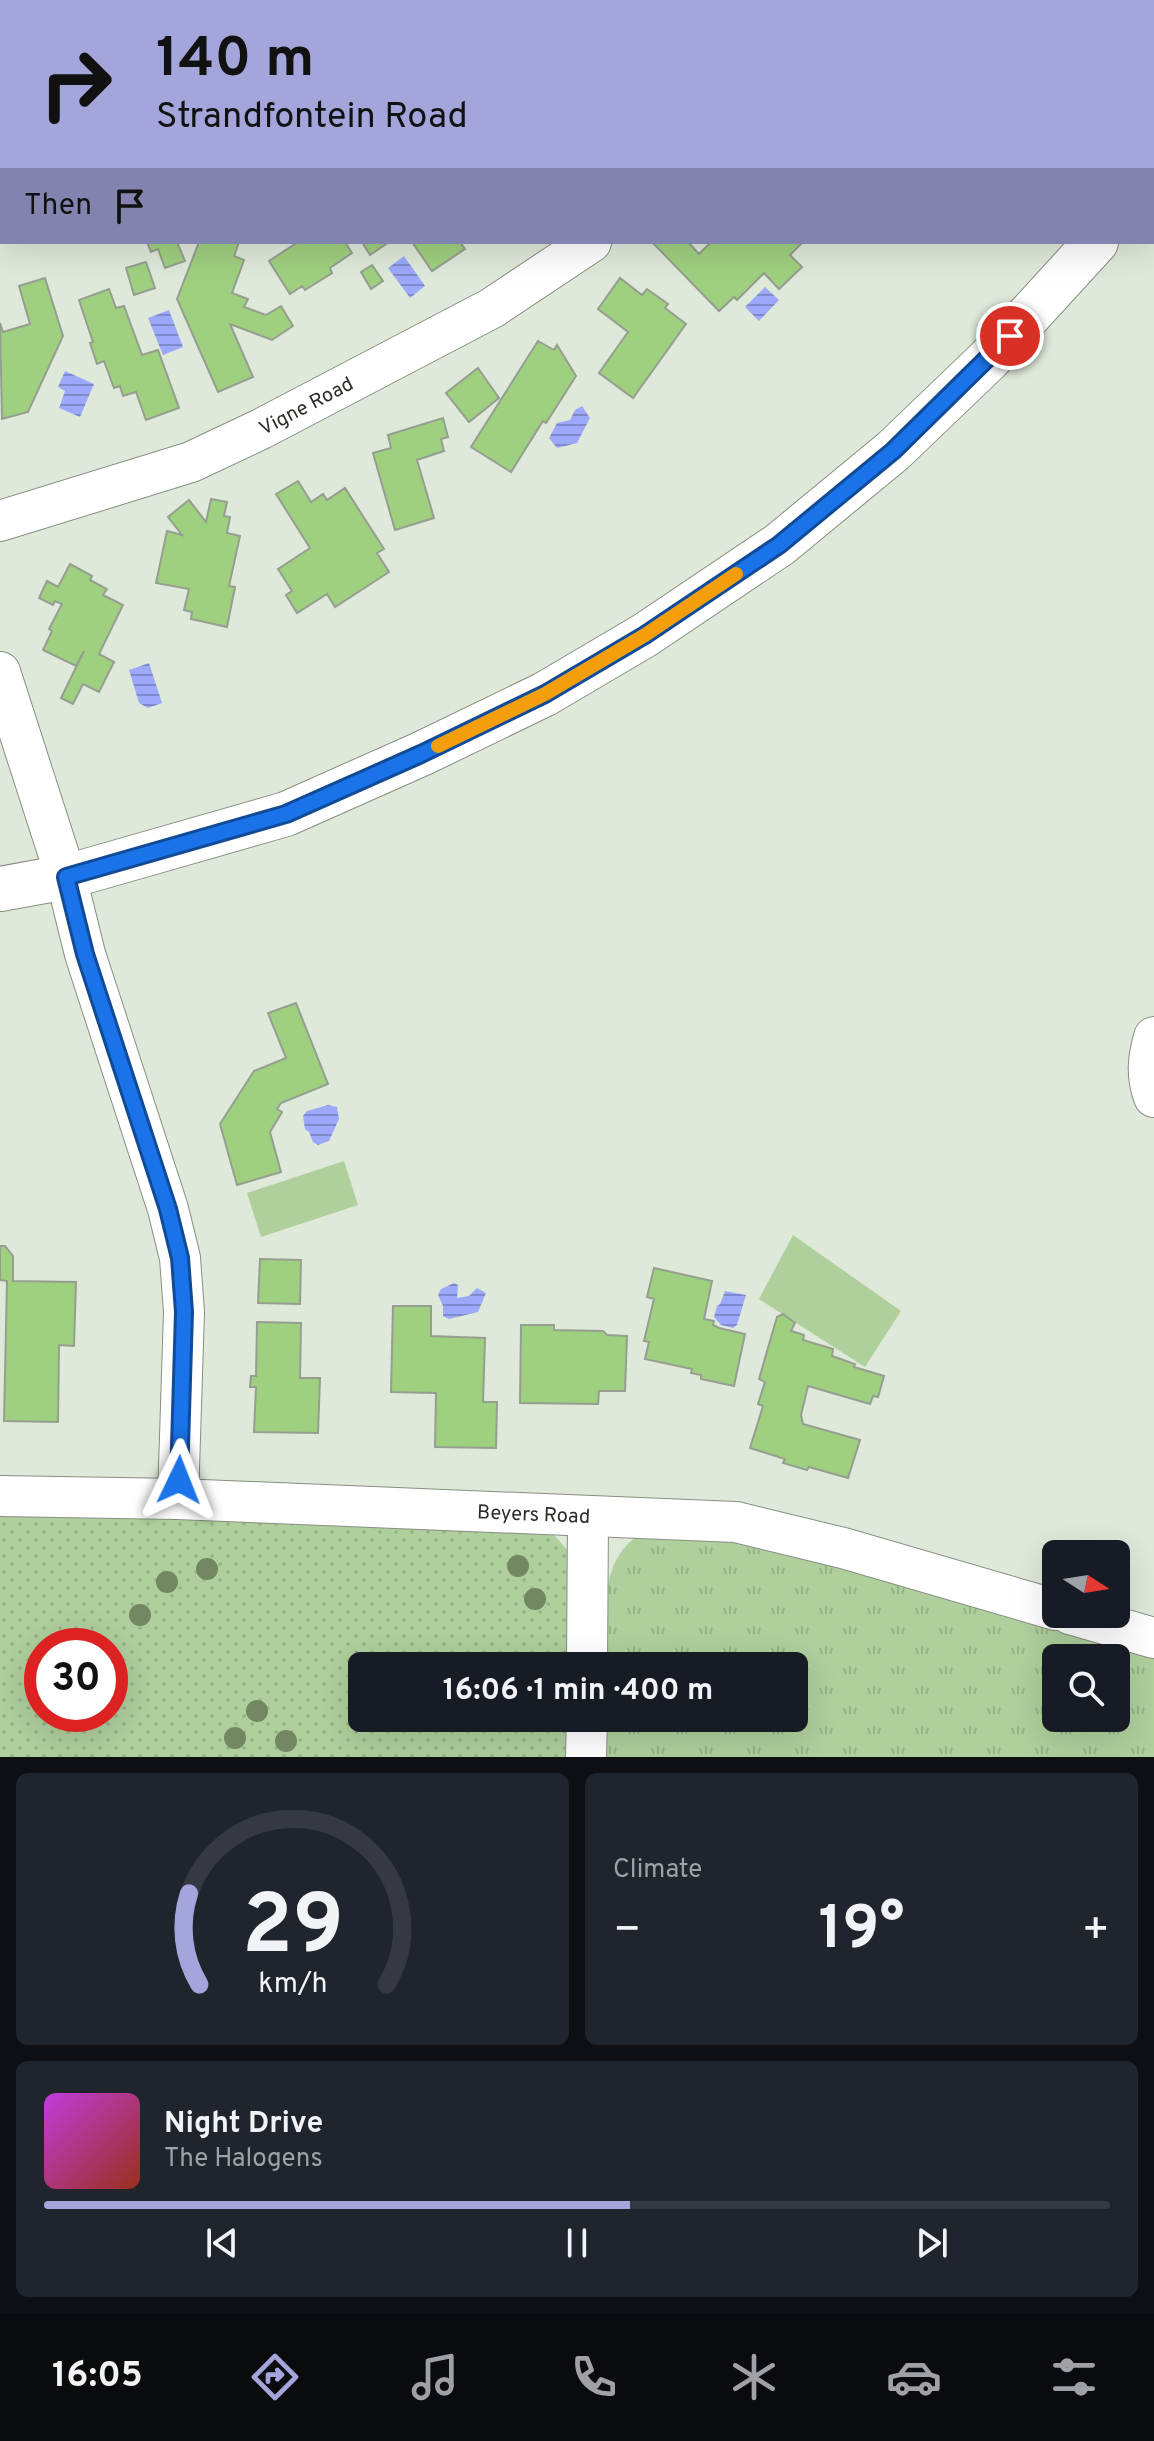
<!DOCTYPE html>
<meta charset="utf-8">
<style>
:root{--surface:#171b24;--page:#20242c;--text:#f1f3f6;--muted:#9ea1a6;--line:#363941;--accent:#a3a5db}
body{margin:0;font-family:Overpass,sans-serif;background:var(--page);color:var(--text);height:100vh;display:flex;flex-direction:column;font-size:30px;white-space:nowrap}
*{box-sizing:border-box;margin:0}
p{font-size:26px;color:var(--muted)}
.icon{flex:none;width:44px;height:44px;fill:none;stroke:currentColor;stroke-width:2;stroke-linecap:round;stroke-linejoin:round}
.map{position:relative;height:1757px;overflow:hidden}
.panel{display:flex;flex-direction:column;gap:16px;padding:16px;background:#0d0f14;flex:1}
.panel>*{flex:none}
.banner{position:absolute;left:0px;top:0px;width:1154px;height:244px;box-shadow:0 8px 32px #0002;background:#a3a5db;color:#111;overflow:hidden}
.needle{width:52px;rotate:102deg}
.controls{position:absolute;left:1042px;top:1540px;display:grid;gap:16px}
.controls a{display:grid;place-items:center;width:88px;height:88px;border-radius:12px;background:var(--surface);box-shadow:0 8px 32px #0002;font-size:40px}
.speed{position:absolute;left:24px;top:1628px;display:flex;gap:16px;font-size:40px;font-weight:700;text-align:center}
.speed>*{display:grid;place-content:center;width:104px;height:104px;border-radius:50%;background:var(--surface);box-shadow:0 8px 32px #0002;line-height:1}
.speed .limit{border:12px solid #d22;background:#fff;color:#111}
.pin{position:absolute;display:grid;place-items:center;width:68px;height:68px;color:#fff;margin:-34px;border:4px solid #fff;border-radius:50%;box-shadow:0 2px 8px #0007}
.me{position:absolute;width:88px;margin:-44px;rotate:2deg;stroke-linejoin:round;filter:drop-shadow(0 0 6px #0008)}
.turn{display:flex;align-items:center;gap:28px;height:168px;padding:0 24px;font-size:36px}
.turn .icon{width:104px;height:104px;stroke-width:2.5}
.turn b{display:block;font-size:56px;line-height:68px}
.then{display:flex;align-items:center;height:76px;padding:0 24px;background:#0003;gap:16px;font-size:30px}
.big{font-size:60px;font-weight:700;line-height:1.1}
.panel .widget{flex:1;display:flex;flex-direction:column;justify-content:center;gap:12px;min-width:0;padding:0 28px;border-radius:12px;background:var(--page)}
.panel .dial{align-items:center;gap:0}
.dial svg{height:208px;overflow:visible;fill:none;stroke:var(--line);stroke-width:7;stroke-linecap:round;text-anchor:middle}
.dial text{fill:var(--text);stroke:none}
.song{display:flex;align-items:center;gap:24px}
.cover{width:96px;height:96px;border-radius:12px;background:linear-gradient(135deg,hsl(290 70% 55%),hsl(10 70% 35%))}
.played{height:8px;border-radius:4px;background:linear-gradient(90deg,var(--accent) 55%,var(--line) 55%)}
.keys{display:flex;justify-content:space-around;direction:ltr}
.heat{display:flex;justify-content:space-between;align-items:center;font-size:44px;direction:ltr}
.panel .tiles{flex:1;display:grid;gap:16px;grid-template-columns:1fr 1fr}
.widget:last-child{grid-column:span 2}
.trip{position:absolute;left:348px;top:1652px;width:460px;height:80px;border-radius:12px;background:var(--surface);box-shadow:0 8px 32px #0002;font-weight:700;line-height:80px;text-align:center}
.menu{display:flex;height:128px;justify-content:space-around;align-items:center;background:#090b0e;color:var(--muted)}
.menu .icon{width:56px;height:56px}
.menu .on{color:var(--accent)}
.menu b{font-size:36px;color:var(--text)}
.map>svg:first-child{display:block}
.grass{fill:url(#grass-tufts);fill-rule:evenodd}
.park{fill:url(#park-dots);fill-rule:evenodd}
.garden{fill:#afcf9d}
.water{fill:url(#water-rules)}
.building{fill:#9fd080;stroke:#959e90;stroke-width:2}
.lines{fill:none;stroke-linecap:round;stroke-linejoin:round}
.minor-casing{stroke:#868f81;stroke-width:42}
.major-casing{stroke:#868f81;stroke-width:46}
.minor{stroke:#fff;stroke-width:40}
.major{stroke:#fff;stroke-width:44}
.tree{fill:#728762}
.route-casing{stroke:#114b97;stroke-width:20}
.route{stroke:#1a73e8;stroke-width:14}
.slow{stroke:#f59e0b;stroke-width:14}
.labels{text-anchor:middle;stroke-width:6;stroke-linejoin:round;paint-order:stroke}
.street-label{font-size:20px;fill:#292d27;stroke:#fff}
</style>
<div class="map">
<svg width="1154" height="1757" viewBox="0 0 1154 1757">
<defs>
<pattern id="grass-tufts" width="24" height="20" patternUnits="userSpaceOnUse" patternTransform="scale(2)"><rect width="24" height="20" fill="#afcf9d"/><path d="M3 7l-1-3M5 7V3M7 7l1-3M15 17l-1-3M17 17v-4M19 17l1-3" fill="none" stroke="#97b287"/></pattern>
<pattern id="park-dots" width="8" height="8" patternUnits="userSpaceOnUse" patternTransform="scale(2)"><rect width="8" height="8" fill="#afcf9d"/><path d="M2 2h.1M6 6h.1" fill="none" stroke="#97b287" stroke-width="1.8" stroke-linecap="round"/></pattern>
<pattern id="water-rules" width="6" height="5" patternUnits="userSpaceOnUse" patternTransform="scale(2)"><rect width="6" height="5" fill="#9ca9fb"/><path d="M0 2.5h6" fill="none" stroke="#7f8acb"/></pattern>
</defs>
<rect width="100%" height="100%" fill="#dfe9d9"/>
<!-- grass -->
<path class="grass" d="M673 1521 1154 1651V1757H604L605 1718H794V1666H606C607 1623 596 1563 638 1536 648 1529 662 1526 673 1521ZM1056 1658H1116V1718H1056Z"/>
<!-- park -->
<path class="park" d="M0 1508 536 1526 555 1536 570 1553 576 1666H362V1718H574L573 1757H0ZM42 1646H110V1714H42Z"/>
<!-- garden -->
<path class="garden" d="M344 1161 358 1205 261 1237 247 1193Z
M793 1235 901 1311 865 1367 759 1299Z"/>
<!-- water -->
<path class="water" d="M404 256 425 286 410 298 388 268Z
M765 287 779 300 759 321 745 307Z
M169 310 183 347 163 355 148 318Z
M65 371 94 384 80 417 59 408 65 391 58 387Z
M582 406 590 418 577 443 557 448 549 438 557 423 570 420 575 410Z
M149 663 162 703 148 708 139 703 129 670Z
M328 1105 337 1107 339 1119 329 1141 318 1145 313 1142 309 1132 305 1129 303 1116 307 1111Z
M454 1283 458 1285 457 1298 469 1296 477 1288 486 1293 478 1312 449 1319 443 1316V1306L438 1295 441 1289Z
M725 1291 746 1295 737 1325 733 1328 721 1325 714 1317 717 1306 720 1304Z"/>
<!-- building -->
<path class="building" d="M356 0 357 2H256L259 0Z
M573 0H627V2H573Z
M990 0H1046L988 2Z
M0 156 2 162V219L0 218Z
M147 242H177L185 261 165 268 158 249 151 252Z
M199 242H239L234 256 244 260 232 293 248 299 244 307 266 315 281 306 293 326 272 340 230 324 253 377 218 392 177 299Z
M298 242H345L352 253 330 268 332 273 305 290 302 286 290 294 269 261Z
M362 242H389L370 255Z
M412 242H460L465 249 432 271Z
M652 242H688L699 254 711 242H803L790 255 802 267 779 289 764 273 737 300 734 297 719 311Z
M146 262 155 288 134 295 126 268Z
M372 265 383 281 371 289 361 272Z
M45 278 63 336 28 412 2 419 0 323 3 332 30 324 19 286Z
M620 278 642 295 647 289 668 304 665 308 686 324 633 398 599 373 628 332 598 309Z
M109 289 116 308 124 306 142 355 158 350 179 408 146 420 136 392 123 396 120 386 114 388 104 361 97 364 90 343 93 342 79 300Z
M538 341 554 350 557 345 576 376 546 423 543 421 511 472 471 447Z
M478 368 499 398 469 422 446 393Z
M443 418 448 437 441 439 444 451 417 460 434 518 395 530 373 453 391 448 388 435Z
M298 481 311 502 323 494 327 500 345 488 384 549 377 553 389 572 335 607 327 594 297 613 286 595 292 591 278 569 310 548 276 494Z
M211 499 227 502 224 516 230 517 227 533 240 536 229 586 235 587 227 627 191 619 192 612 184 610 189 589 156 583 167 531 182 535 168 517 189 500 206 522Z
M70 564 92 576 90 580 107 589 103 595 123 605 99 654 114 662 99 692 83 684 73 704 61 698 84 651 76 666 43 650 52 631 49 629 62 604 55 601 53 605 39 598 47 581 58 587Z
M296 1003 328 1084 281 1103 277 1109 282 1112 270 1132 281 1172 237 1185 220 1124 254 1071 286 1058 268 1013Z
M0 1246H5L13 1256V1281L76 1282 74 1346 59 1345 58 1422 4 1421 7 1281 0 1280Z
M260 1259 301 1260 300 1304 258 1303Z
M654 1268 712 1281 704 1319 714 1321 713 1325 719 1328 745 1334 734 1386 701 1379V1375L691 1373 692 1369 645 1359 649 1342 644 1341 654 1299 647 1297Z
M393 1306H431V1336L485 1338 483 1402H497L496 1448 435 1447 436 1393 391 1392Z
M783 1314 795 1323 791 1331 804 1335 803 1340 833 1349 832 1356 855 1364 854 1367 884 1376 878 1397 873 1396 870 1404 808 1386 801 1415 803 1424 860 1440 848 1478 809 1467 807 1470 783 1463 785 1459 750 1448 763 1406 758 1404 765 1382 759 1379 777 1317Z
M257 1322 301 1323 300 1378H320L318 1433 254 1432 256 1387H250L251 1376H256Z
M521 1325H554V1330L603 1331 607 1335 627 1336 625 1391H599L598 1404 520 1403Z"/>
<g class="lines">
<defs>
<g id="minor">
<path d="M67 2 72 0"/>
<path d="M847 2 849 0"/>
<path d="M0 26 2 25"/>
<path id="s1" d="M0 521 191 462 261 429 492 308 591 242"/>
<path d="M0 672 66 877 85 954 168 1209 180 1258 184 1312 178 1499"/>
<path d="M1154 1037C1148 1058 1146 1076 1154 1097"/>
<path id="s2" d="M0 1496 178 1499 736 1522 843 1548 1056 1610"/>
<path d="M1070 1614 1154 1638"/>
<path d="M587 1666 588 1517"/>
<path d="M586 1757 587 1718"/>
</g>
<path id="major" d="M1152 180 1154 178
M0 889 66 877 286 814 421 754 545 694 645 635 779 545 893 451 989 359 1096 242"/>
</defs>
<!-- minor casing -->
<use href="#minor" class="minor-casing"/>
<!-- major casing -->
<use href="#major" class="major-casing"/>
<!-- minor -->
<use href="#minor" class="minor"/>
<!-- major -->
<use href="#major" class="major"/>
</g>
<!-- trees -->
<g class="tree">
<circle cx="518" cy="1566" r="11"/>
<circle cx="207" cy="1569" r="11"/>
<circle cx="167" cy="1582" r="11"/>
<circle cx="535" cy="1599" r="11"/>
<circle cx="140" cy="1615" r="11"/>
<circle cx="257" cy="1711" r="11"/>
<circle cx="235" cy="1738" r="11"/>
<circle cx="286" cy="1741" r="11"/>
</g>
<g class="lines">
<defs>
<path id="route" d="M179 1480 184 1312 180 1258 168 1209 85 954 66 877 286 814 421 754 545 694 645 635 779 545 893 451 1010 336"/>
</defs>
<!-- route casing -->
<use href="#route" class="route-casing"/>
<!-- route -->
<use href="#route" class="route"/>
<!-- slow -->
<path class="slow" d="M438 746 545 694 645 635 736 574"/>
</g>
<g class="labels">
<!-- street labels -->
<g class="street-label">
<text dy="7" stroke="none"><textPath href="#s1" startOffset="328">Vigne Road</textPath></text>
<text dy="7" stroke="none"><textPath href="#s2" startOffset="534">Beyers Road</textPath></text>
</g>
</g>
</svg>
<div class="controls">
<a><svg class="needle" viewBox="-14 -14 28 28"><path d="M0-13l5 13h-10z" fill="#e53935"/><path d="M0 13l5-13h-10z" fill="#9ea1a6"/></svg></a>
<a><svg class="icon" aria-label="search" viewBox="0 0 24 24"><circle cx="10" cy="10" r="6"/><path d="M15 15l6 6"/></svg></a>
</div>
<div class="speed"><div class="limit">30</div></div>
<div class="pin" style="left:1010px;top:336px;background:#d93025"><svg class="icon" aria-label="arrive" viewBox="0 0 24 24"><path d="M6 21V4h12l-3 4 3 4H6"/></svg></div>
<svg class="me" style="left:179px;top:1480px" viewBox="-20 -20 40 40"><path d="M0-17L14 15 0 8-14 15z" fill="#1a73e8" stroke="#fff" stroke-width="4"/></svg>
<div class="trip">16:06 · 1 min · 400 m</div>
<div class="banner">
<div class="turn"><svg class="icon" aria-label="right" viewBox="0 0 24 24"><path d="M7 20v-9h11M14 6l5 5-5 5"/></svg><div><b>140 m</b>Strandfontein Road</div></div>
<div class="then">Then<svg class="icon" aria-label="arrive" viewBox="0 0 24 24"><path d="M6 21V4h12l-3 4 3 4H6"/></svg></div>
</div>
</div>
<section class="panel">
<div class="tiles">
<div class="widget dial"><svg viewBox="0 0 100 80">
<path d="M14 69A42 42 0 1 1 86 69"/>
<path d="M14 69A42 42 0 0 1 10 34" stroke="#a3a5db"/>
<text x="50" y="56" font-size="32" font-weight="700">29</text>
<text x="50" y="72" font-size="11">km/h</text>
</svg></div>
<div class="widget"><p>Climate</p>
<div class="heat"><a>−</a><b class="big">19°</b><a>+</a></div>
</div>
<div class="widget">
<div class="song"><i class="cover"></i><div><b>Night Drive</b><p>The Halogens</p></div></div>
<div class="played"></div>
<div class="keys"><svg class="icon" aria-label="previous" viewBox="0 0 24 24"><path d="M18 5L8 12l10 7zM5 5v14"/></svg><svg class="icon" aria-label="pause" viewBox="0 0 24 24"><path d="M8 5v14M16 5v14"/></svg><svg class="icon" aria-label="next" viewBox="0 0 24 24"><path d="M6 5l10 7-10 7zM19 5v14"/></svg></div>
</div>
</div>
</section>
<nav class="menu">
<b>16:05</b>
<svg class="icon on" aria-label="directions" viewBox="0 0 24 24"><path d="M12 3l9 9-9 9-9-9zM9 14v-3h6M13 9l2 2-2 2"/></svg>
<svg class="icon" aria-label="music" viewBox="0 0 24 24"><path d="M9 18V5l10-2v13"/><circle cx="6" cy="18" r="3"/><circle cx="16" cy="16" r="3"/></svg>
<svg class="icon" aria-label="phone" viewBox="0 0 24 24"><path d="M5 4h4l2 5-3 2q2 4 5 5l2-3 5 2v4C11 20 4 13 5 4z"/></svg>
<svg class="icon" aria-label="climate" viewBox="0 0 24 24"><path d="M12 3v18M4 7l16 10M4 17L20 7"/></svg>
<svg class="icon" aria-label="car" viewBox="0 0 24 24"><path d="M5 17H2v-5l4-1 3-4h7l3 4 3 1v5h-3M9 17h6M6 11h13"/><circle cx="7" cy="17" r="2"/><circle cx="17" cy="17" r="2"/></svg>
<svg class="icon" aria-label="filters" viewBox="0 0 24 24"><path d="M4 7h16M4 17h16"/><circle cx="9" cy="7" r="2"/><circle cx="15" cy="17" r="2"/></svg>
</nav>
